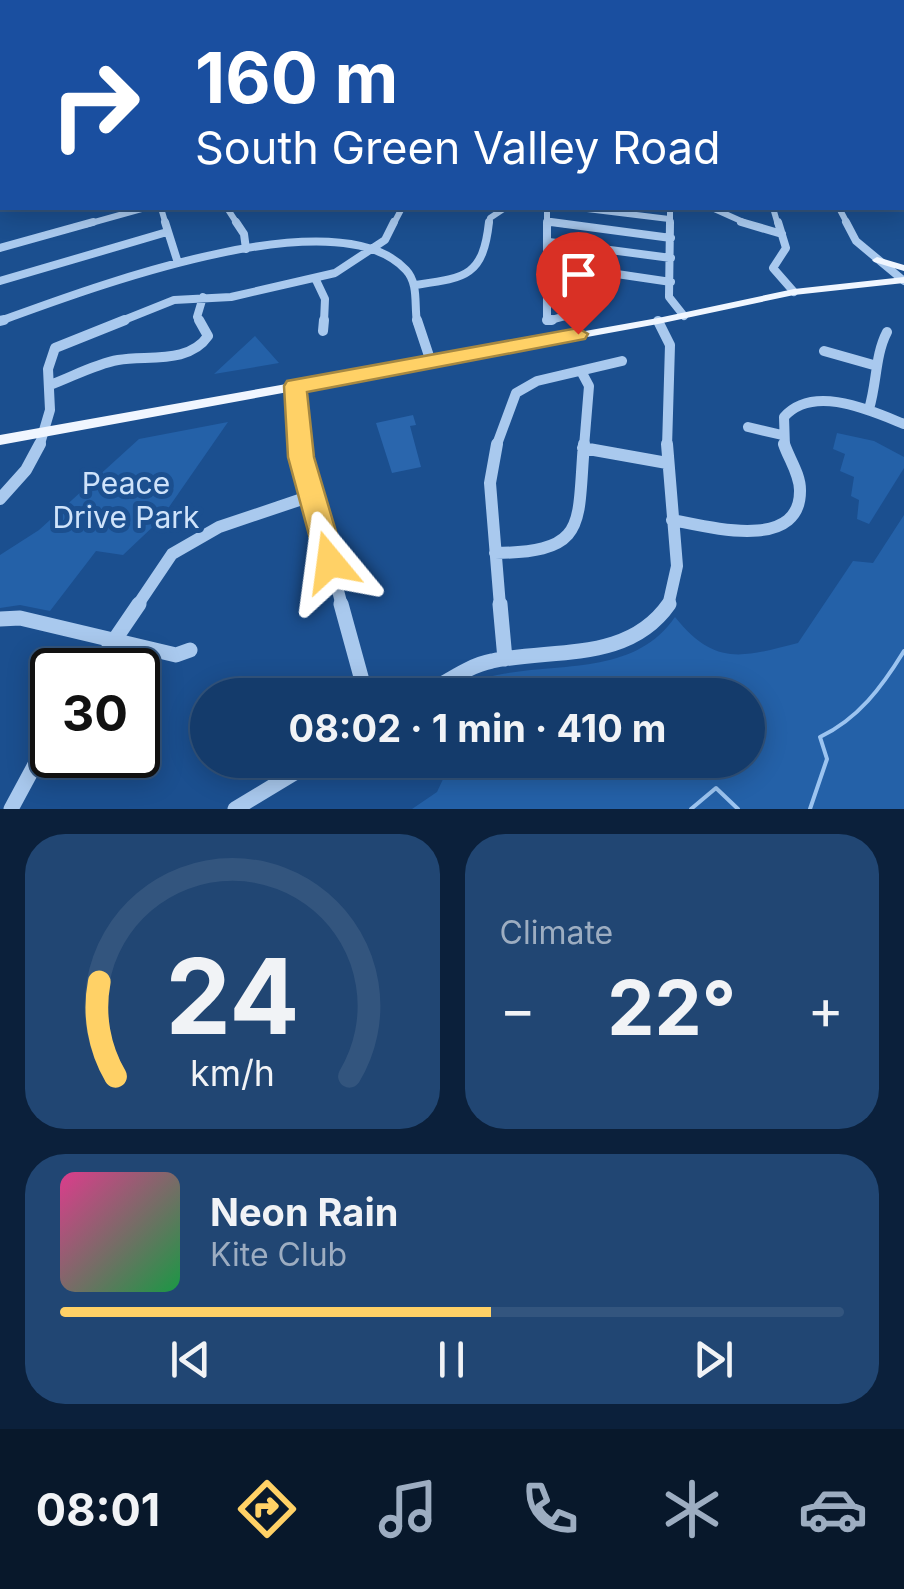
<!DOCTYPE html>
<meta charset="utf-8">
<style>
:root{--surface:#143b6b;--page:#214673;--text:#f1f3f6;--muted:#9dadc1;--line:#33557e;--accent:#ffd166}
body{margin:0;font-family:Inter,sans-serif;background:var(--page);color:var(--text);height:100vh;display:flex;flex-direction:column;font-size:38px;white-space:nowrap}
*{box-sizing:border-box;margin:0}
p{font-size:32px;color:var(--muted)}
.icon{flex:none;width:55px;height:55px;fill:none;stroke:currentColor;stroke-width:2;stroke-linecap:round;stroke-linejoin:round}
.map{position:relative;height:809px;overflow:hidden}
.sheet{display:flex;flex-direction:column;gap:25px;padding:25px;background:#0b203b;flex:1}
.sheet>*{flex:none}
.banner{position:absolute;left:0px;top:0px;width:905px;height:210px;box-shadow:0 5px 25px #0003,0 0 0 2px var(--line);background:#1a4fa0;color:#fff;overflow:hidden}
.speed{position:absolute;left:30px;top:648px;display:flex;gap:20px;font-size:50px;font-weight:700;text-align:center}
.speed>*{display:grid;place-content:center;width:130px;height:130px;border-radius:50%;background:var(--surface);box-shadow:0 5px 25px #0003,0 0 0 2px var(--line);line-height:1}
.speed .limit{border:5px solid #111;border-radius:15px;background:#fff;color:#111}
.pin{position:absolute;display:grid;place-items:center;width:85px;height:85px;color:#fff;margin:-102px -42px;border-radius:50% 50% 50% 0;rotate:-45deg;box-shadow:0 0 10px #0007}
.pin .icon{rotate:45deg}
.me{position:absolute;width:110px;margin:-55px;rotate:344deg;stroke-linejoin:round;filter:drop-shadow(0 0 8px #0008)}
.turn{display:flex;align-items:center;gap:35px;height:210px;padding:0 30px;font-size:45px}
.turn .icon{width:130px;height:130px;stroke-width:2.5}
.turn b{display:block;font-size:70px;line-height:85px}
.big{font-size:75px;font-weight:700;line-height:1.1}
.sheet .widget{flex:1;display:flex;flex-direction:column;justify-content:center;gap:15px;min-width:0;padding:0 35px;border-radius:40px;background:var(--page)}
.sheet .dial{align-items:center;gap:0}
.dial svg{height:260px;overflow:visible;fill:none;stroke:var(--line);stroke-width:7;stroke-linecap:round;text-anchor:middle}
.dial text{fill:var(--text);stroke:none}
.song{display:flex;align-items:center;gap:30px}
.cover{width:120px;height:120px;border-radius:15px;background:linear-gradient(135deg,hsl(330 70% 55%),hsl(140 70% 35%))}
.played{height:10px;border-radius:5px;background:linear-gradient(90deg,var(--accent) 55%,var(--line) 55%)}
.keys{display:flex;justify-content:space-around;direction:ltr}
.heat{display:flex;justify-content:space-between;align-items:center;font-size:55px;direction:ltr}
.sheet .tiles{flex:1;display:grid;gap:25px;grid-template-columns:1fr 1fr}
.widget:last-child{grid-column:span 2}
.trip{position:absolute;left:190px;top:678px;width:575px;height:100px;border-radius:50px;background:var(--surface);box-shadow:0 5px 25px #0003,0 0 0 2px var(--line);font-weight:700;line-height:100px;text-align:center}
.tab-bar{display:flex;height:160px;justify-content:space-around;align-items:center;background:#08182b;color:var(--muted)}
.tab-bar .icon{width:70px;height:70px}
.tab-bar .current{color:var(--accent)}
.tab-bar b{font-size:45px;color:var(--text)}
.map>svg:first-child{display:block}
.green{fill:#2461a8}
.lines{fill:none;stroke-linecap:round;stroke-linejoin:round}
.stream{stroke:#9cc4f0;stroke-width:4}
.building{fill:#2a66ad}
.minor-far4{stroke:#a9c9ee;stroke-width:6}
.minor-far3{stroke:#a9c9ee;stroke-width:8}
.minor-far2{stroke:#a9c9ee;stroke-width:10}
.minor-far1{stroke:#a9c9ee;stroke-width:12}
.minor{stroke:#a9c9ee;stroke-width:15}
.major{fill:#f0f6ff;fill-rule:evenodd}
.route{fill:#ffd166;stroke:#a68842;stroke-width:2.5}
.labels{text-anchor:middle;stroke-width:10;stroke-linejoin:round;paint-order:stroke}
.park-label{font-size:30px;fill:#cfe3fa;stroke:#1b4f8f}
</style>
<div class="map">
<svg width="904" height="809" viewBox="0 0 904 809">
<rect width="100%" height="100%" fill="#1b4f8f"/>
<!-- green -->
<path class="green" d="M255 336 279 363 214 374Z
M228 422 160 520 123 555 96 551 50 611 20 605 0 608V555L39 530 139 439Z
M837 433 874 441 904 457V468L869 524 857 519 859 500 851 496 854 477 840 471 845 454 833 449Z
M904 515V809H412L437 792 452 760H748V695H453L452 692C520 650 624 691 675 617 715 667 743 657 798 643L853 561 873 563Z"/>
<g class="lines">
<!-- stream -->
<path class="stream" d="M691 809 716 788 738 809
M810 809 827 759 820 737C858 719 882 687 904 651"/>
</g>
<!-- building -->
<path class="building" d="M413 415 416 425 410 426 421 467 392 473 376 423Z"/>
<g class="lines">
<!-- minor-far4 -->
<path class="minor-far4" d="M161 208 166 225
M227 208 238 225
M547 208V225
M579 208 669 219
M712 208 750 225
M773 208 778 225
M839 208 848 225
M549 222 570 225
M84 225 145 208
M393 225 402 208
M489 225 490 218 505 208
M670 225V210"/>
<!-- minor-far3 -->
<path class="minor-far3" d="M165 222 178 263
M236 222 244 234 246 249
M547 222V321L596 308 594 270
M551 222 671 238
M670 222 669 297 684 316
M741 222 782 234
M778 222 786 248 773 268 794 292
M846 222 856 241 904 281
M549 242 671 258
M0 248 93 222
M549 264 671 282
M316 280 325 299 324 322
M0 281 167 232
M415 285C465 278 483 277 489 222
M0 321C83 291 336 194 406 270 419 284 414 305 417 322
M119 322 174 300 231 297 335 273 385 240 394 222
M200 322 197 317 203 297"/>
<!-- minor-far2 -->
<path class="minor-far2" d="M417 320 430 359
M547 320H552
M0 321 4 320
M658 321 670 345 667 447
M323 331 324 320
M824 351 877 366
M581 371 589 386 584 447
M50 385C72 377 95 364 118 360 148 355 189 364 208 336L199 320
M295 386 300 447
M869 409C877 383 875 355 887 332
M748 427 782 435
M39 447 50 410 48 369 55 348 125 320
M496 447 516 393 537 381 622 361
M785 447 784 417C813 384 869 410 904 424"/>
<!-- minor-far1 -->
<path class="minor-far1" d="M300 444 342 606
M497 444 490 483 500 606
M667 444 677 566 668 606
M583 448 667 463
M0 499 26 470 40 444
M672 520C709 527 801 552 800 490 800 474 789 459 784 444
M495 553C589 552 577 525 584 444
M137 606 172 554 219 527 311 496"/>
<!-- minor -->
<path class="minor" d="M341 604 366 695
M500 604 505 659
M0 619 20 618 176 655 190 650
M94 670 139 604
M423 695C444 684 469 665 492 661 553 648 628 663 669 604
M11 809 52 733
M235 809 316 760"/>
<!-- major -->
<path class="major" d="M902 101H904V105H902Z
M877 257 904 265V271L874 262 872 260Z
M904 277V283L794 295 658 324 0 445V435L658 318 794 289Z"/>
</g>
<!-- sky -->
<linearGradient id="sky" x2="0" y2="1"><stop stop-color="#0f2b4f"/><stop offset="0.44" stop-color="#39639b"/><stop offset="1" stop-color="#39639b" stop-opacity="0"/></linearGradient>
<rect width="904" height="201" fill="url(#sky)"/>
<!-- route -->
<path class="route" d="M578 328 588 334 585 339 307 392 314 457 345 562 340 572 330 576 319 572 288 457 284 386 287 381Z"/>
<g class="labels">
<!-- park labels -->
<g class="park-label">
<text x="126" y="494">Peace<tspan x="126" dy="34">Drive Park</tspan></text>
</g>
</g>
</svg>
<div class="speed"><div class="limit">30</div></div>
<div class="pin" style="left:578px;top:334px;background:#d93025"><svg class="icon" aria-label="arrive" viewBox="0 0 24 24"><path d="M6 21V4h12l-3 4 3 4H6"/></svg></div>
<svg class="me" style="left:330px;top:562px" viewBox="-20 -20 40 40"><path d="M0-17L14 15 0 8-14 15z" fill="#ffd166" stroke="#fff" stroke-width="4"/></svg>
<div class="trip">08:02 · 1 min · 410 m</div>
<div class="banner">
<div class="turn"><svg class="icon" aria-label="right" viewBox="0 0 24 24"><path d="M7 20v-9h11M14 6l5 5-5 5"/></svg><div><b>160 m</b>South Green Valley Road</div></div>
</div>
</div>
<section class="sheet">
<div class="tiles">
<div class="widget dial"><svg viewBox="0 0 100 80">
<path d="M14 69A42 42 0 1 1 86 69"/>
<path d="M14 69A42 42 0 0 1 9 40" stroke="#ffd166"/>
<text x="50" y="56" font-size="32" font-weight="700">24</text>
<text x="50" y="72" font-size="11">km/h</text>
</svg></div>
<div class="widget"><p>Climate</p>
<div class="heat"><a>−</a><b class="big">22°</b><a>+</a></div>
</div>
<div class="widget">
<div class="song"><i class="cover"></i><div><b>Neon Rain</b><p>Kite Club</p></div></div>
<div class="played"></div>
<div class="keys"><svg class="icon" aria-label="previous" viewBox="0 0 24 24"><path d="M18 5L8 12l10 7zM5 5v14"/></svg><svg class="icon" aria-label="pause" viewBox="0 0 24 24"><path d="M8 5v14M16 5v14"/></svg><svg class="icon" aria-label="next" viewBox="0 0 24 24"><path d="M6 5l10 7-10 7zM19 5v14"/></svg></div>
</div>
</div>
</section>
<nav class="tab-bar">
<b>08:01</b>
<svg class="icon current" aria-label="directions" viewBox="0 0 24 24"><path d="M12 3l9 9-9 9-9-9zM9 14v-3h6M13 9l2 2-2 2"/></svg>
<svg class="icon" aria-label="music" viewBox="0 0 24 24"><path d="M9 18V5l10-2v13"/><circle cx="6" cy="18" r="3"/><circle cx="16" cy="16" r="3"/></svg>
<svg class="icon" aria-label="phone" viewBox="0 0 24 24"><path d="M5 4h4l2 5-3 2q2 4 5 5l2-3 5 2v4C11 20 4 13 5 4z"/></svg>
<svg class="icon" aria-label="climate" viewBox="0 0 24 24"><path d="M12 3v18M4 7l16 10M4 17L20 7"/></svg>
<svg class="icon" aria-label="car" viewBox="0 0 24 24"><path d="M5 17H2v-5l4-1 3-4h7l3 4 3 1v5h-3M9 17h6M6 11h13"/><circle cx="7" cy="17" r="2"/><circle cx="17" cy="17" r="2"/></svg>
</nav>
